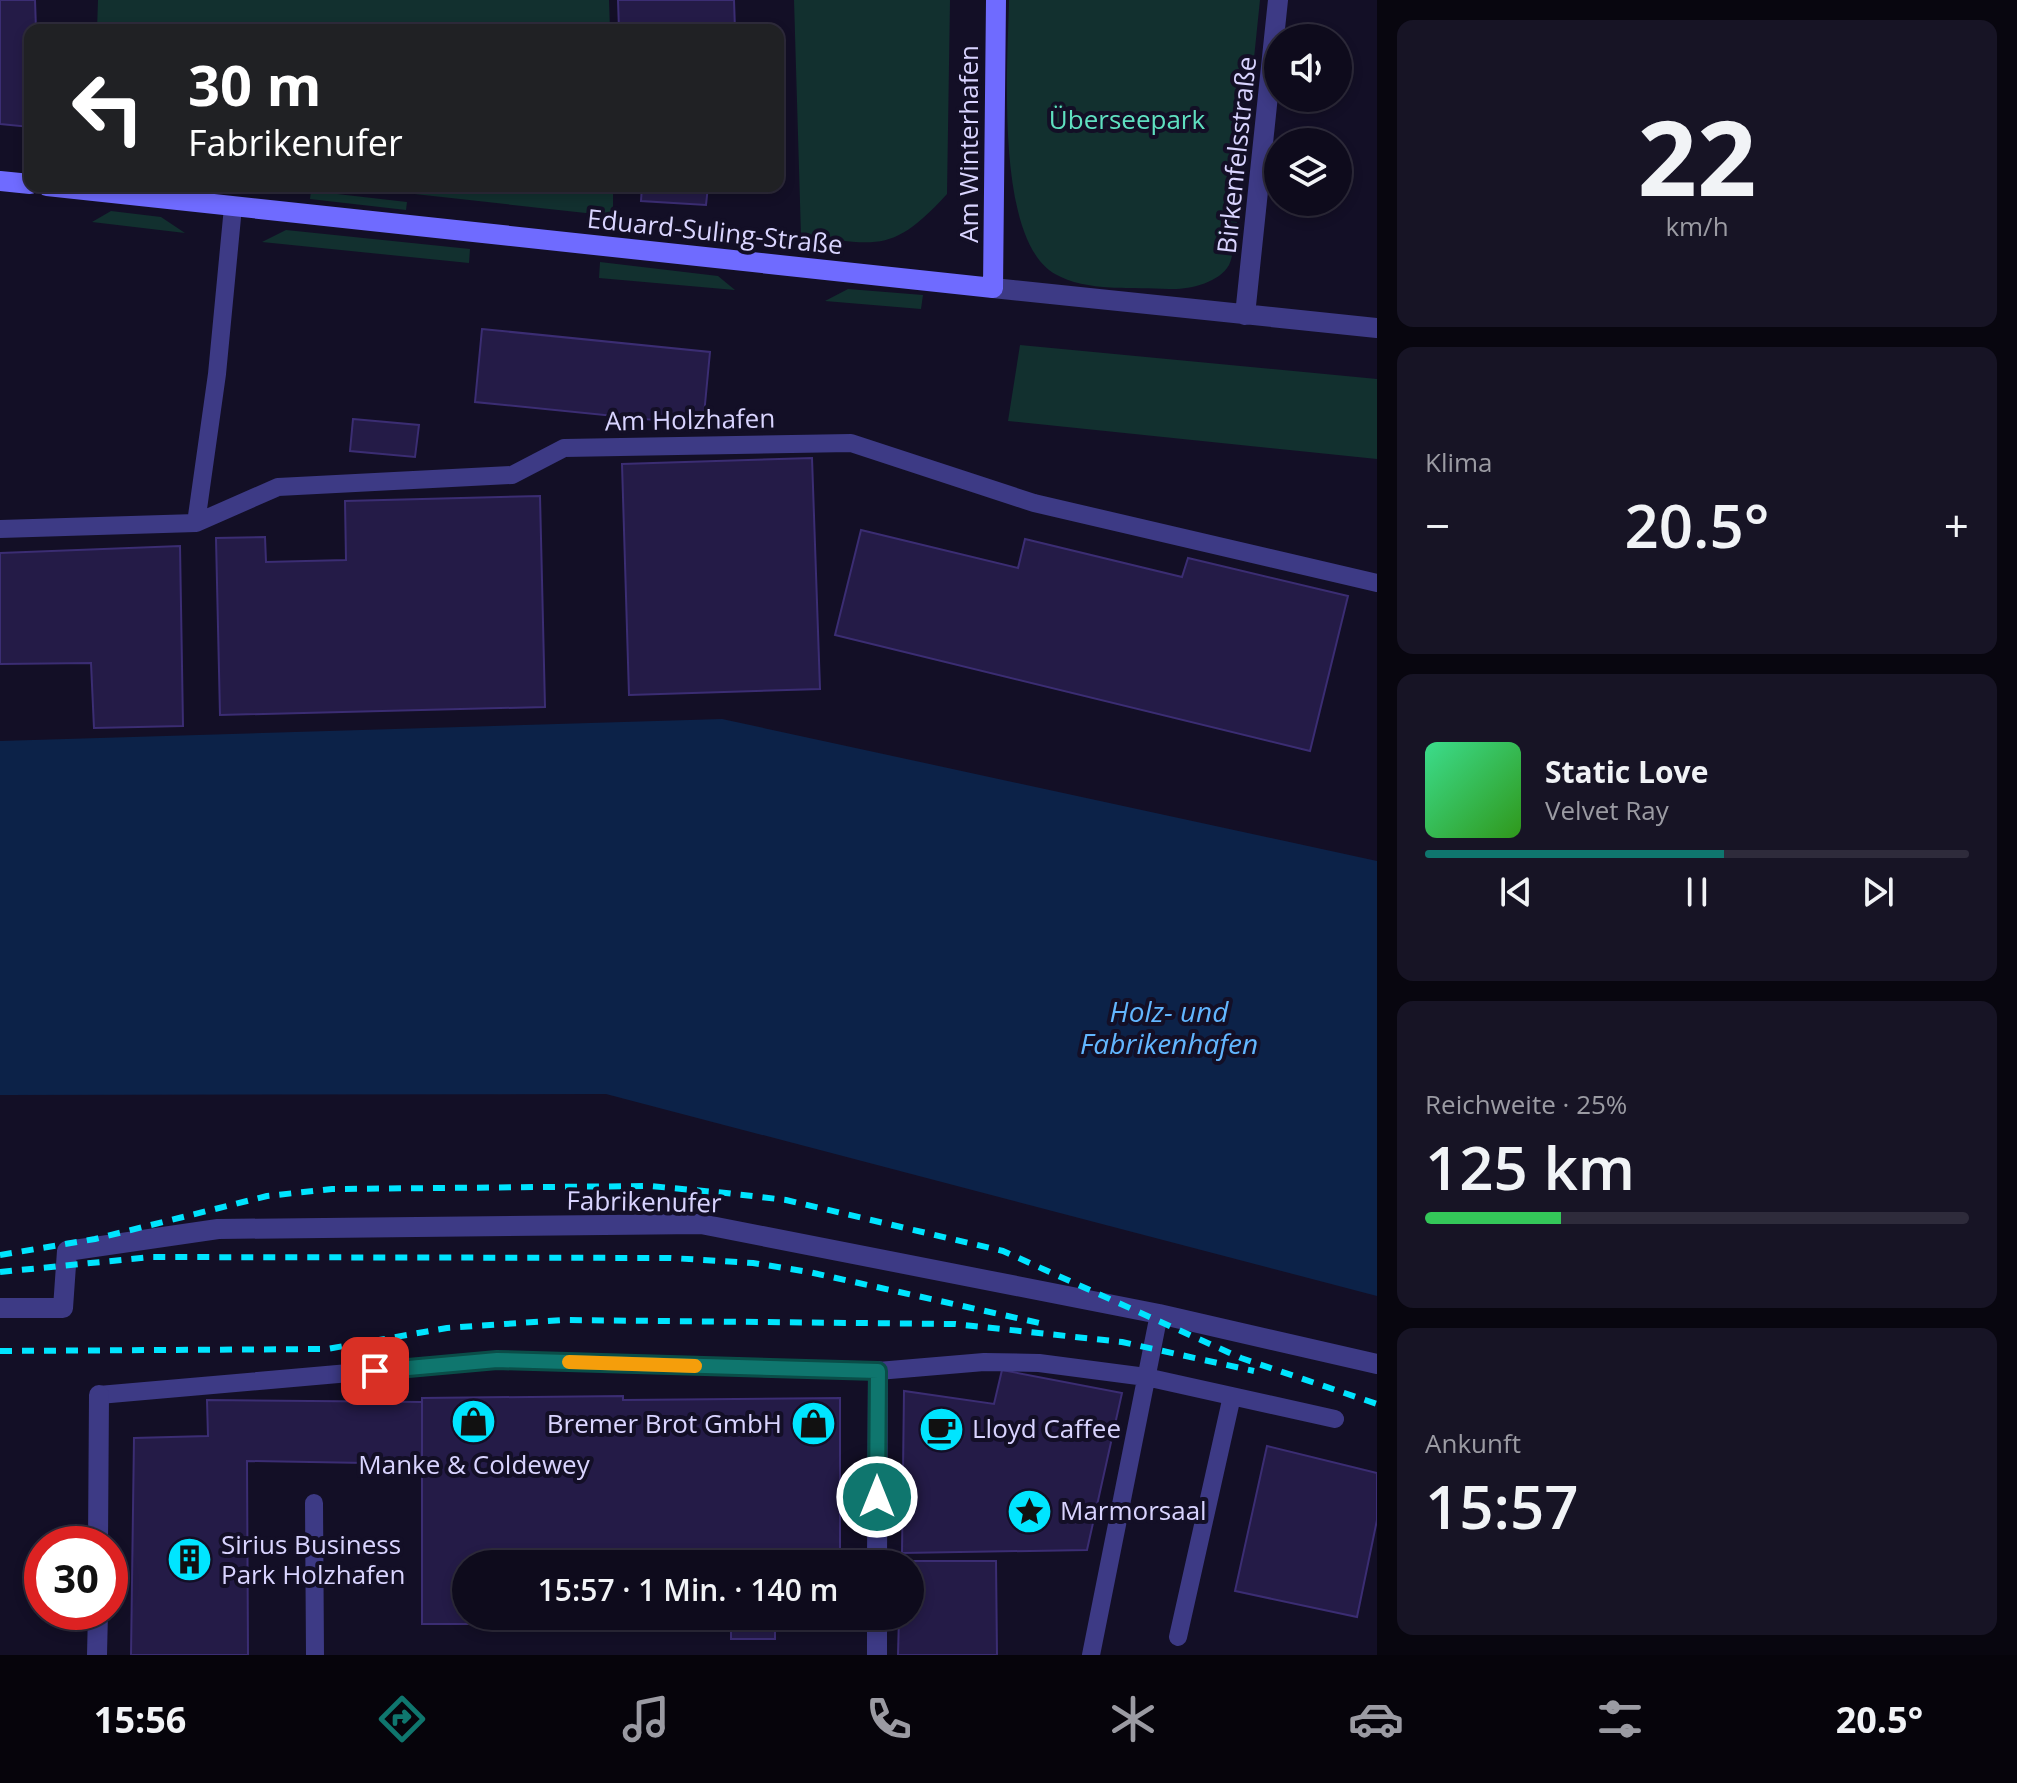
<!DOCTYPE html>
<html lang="de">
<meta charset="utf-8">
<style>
:root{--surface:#0e0b1c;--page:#171425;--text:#f1f3f6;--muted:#9b9ba3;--line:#2e2b3b;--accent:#0f766e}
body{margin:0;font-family:"Open Sans",sans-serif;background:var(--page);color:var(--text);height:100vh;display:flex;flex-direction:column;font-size:30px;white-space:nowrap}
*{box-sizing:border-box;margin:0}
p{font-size:26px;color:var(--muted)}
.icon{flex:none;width:44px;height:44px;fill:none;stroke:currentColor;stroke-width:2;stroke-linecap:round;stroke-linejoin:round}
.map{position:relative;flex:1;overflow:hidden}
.drawer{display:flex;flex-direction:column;gap:20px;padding:20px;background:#08060f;width:640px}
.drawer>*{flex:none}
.hud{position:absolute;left:24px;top:24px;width:760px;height:168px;border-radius:16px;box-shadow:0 4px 12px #0003,0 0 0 2px var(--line);background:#202124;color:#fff;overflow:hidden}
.controls{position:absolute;left:1264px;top:24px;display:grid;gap:16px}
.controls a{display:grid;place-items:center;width:88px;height:88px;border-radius:50%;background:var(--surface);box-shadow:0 4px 12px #0003,0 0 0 2px var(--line);font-size:40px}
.speed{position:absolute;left:24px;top:1526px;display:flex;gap:16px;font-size:40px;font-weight:700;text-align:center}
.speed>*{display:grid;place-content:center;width:104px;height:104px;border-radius:50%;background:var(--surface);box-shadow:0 4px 12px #0003,0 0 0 2px var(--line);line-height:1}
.speed .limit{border:12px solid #d22;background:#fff;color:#111}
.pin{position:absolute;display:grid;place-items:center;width:68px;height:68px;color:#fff;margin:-34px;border-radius:16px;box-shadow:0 4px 12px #0006}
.me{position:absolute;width:88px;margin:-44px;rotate:0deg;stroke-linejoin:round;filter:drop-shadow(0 0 6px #0008)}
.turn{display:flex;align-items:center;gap:28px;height:168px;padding:0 32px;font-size:36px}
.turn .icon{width:104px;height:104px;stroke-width:2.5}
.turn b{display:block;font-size:56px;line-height:68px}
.big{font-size:60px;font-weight:600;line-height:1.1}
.drawer .tile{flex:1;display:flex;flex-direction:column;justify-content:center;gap:12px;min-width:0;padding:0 28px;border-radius:16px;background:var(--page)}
.drawer .dial{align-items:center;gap:0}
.dial b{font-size:104px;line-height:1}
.song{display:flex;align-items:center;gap:24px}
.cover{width:96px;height:96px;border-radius:12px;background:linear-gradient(135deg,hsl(150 70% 55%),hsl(110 70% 35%))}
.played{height:8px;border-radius:4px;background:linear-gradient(90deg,var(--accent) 55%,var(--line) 55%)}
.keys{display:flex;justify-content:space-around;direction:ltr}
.heat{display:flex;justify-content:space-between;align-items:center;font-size:44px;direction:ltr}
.charge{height:12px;border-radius:6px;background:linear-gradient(90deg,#34c759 25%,var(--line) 0)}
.trip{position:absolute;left:452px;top:1550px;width:472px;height:80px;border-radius:40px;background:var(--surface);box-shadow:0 4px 12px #0003,0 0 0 2px var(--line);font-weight:600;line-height:80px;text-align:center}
.dock{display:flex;height:128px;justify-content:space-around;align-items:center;background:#06040b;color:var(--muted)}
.dock .icon{width:56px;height:56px}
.dock .on{color:var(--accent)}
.dock b{font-size:36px;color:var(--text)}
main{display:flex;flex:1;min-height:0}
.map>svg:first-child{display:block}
.green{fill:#12302f}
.water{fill:#0c2248}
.building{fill:#241b47;stroke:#3b2d73;stroke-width:2}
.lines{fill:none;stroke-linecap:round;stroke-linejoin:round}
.lane{stroke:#3d3a85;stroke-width:18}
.street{stroke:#3d3a85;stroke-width:20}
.secondary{stroke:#6f6bff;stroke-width:20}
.rail{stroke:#00e5ff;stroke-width:6;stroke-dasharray:12 10;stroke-linecap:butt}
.route-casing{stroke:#0a4d48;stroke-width:20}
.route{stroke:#0f766e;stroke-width:14}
.slow{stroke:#f59e0b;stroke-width:14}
.labels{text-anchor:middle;stroke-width:8;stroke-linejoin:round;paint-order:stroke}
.park-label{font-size:26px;fill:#5fe0c0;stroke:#130f26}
.street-label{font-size:26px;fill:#d9d4ff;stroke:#130f26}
.poi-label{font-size:26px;fill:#d9d4ff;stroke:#130f26;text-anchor:start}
.water-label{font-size:28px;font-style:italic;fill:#62b6ff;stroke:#130f26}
</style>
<main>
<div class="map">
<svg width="1377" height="1655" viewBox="0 0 1377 1655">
<rect width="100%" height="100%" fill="#130f26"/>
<!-- green -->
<path class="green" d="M98 0H609L610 30H97Z
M794 0H950L947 194C891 255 878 244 801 236Z
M1009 0H1260L1235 242C1233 249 1232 259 1229 265 1219 283 1188 290 1169 289 1134 287 1086 292 1055 274 994 239 1008 62 1009 0Z
M342 186H613V216Z
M311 191 407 202 406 210 310 199Z
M111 211 161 217 185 233 92 222Z
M286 230 470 249 469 263 262 242Z
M600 262 718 276 735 290 599 278Z
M848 289 923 295 921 309 825 301Z
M1020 345 1377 379V459L1008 421Z"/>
<!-- water -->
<path class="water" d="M722 719 1377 861V1296L606 1094 0 1095V741Z"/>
<!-- building -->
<path class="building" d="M0 0H35L36 30H30V127L0 124Z
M618 0H734L735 30H619Z
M642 186H708L706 205 641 201Z
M482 329 710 352 703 425 475 402Z
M353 419 419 425 415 457 350 451Z
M812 458 820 689 629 695 622 464Z
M540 496 545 707 220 715 216 538 265 537 266 562 346 560 345 501Z
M861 530 1018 568 1025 539 1182 577 1188 558 1348 596 1310 751 835 635Z
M180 546 183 726 94 728 91 663 0 664V553Z
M1002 1370 1122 1393 1087 1550 902 1553 904 1391 994 1404Z
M623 1396V1400L840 1398V1564H466V1616H839V1624H775V1639H731V1624H422V1398Z
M207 1400 422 1402V1464L247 1461 248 1655H131L134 1438 208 1436Z
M1267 1446 1377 1473V1520L1357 1617 1235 1591Z
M901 1561H996L997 1655H898L899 1616H910V1564H901Z"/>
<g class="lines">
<!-- lane -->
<path class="lane" d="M196 523 217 374 233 207
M0 529 196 523 278 487 512 475 564 448 851 443 1034 503 1377 583
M99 1395 497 1360 878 1371 984 1362 1039 1363 1146 1377 1335 1419
M314 1503 315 1655
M1178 1637 1232 1396
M1091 1655 1159 1314"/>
<!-- street -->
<path class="street" d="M993 288 1377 328
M1245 315 1278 0
M0 1308H63L67 1251 218 1229 701 1224 1159 1314 1377 1364
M98 1544 99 1395
M877 1564 878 1371
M97 1655 98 1612
M877 1655V1616"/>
<!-- secondary -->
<path class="secondary" d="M0 181 30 184
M47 186 993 288 996 0"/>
<!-- rail -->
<path class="rail" d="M0 1255 95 1239 267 1196 332 1189 650 1186 726 1193 786 1200 1003 1251 1241 1358 1377 1404
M0 1272 152 1257 671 1258 753 1263 809 1272 1044 1324
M0 1351 327 1349 447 1328 564 1320 955 1324 1122 1342 1254 1371"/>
</g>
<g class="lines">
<defs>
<path id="route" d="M375 1371 497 1360 878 1371 877 1497"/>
</defs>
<!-- route casing -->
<use href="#route" class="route-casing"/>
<!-- route -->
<use href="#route" class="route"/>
<!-- slow -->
<path class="slow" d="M569 1362 695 1366"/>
</g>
<!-- icons -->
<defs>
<symbol id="shop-disc" viewBox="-11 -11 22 22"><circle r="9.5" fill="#00e5ff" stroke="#130f26"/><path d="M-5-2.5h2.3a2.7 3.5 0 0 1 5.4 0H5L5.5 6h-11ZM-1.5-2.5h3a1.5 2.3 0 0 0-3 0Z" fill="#111"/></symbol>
<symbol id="cafe-disc" viewBox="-11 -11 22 22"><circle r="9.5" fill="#00e5ff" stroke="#130f26"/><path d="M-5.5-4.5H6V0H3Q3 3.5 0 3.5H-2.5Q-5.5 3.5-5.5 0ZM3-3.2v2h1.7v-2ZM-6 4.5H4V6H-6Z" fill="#111"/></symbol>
<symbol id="sight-disc" viewBox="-11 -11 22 22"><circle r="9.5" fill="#00e5ff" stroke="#130f26"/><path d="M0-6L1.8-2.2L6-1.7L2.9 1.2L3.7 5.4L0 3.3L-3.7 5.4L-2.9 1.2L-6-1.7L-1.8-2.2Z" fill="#111"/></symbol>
<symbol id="building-disc" viewBox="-11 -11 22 22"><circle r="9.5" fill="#00e5ff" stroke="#130f26"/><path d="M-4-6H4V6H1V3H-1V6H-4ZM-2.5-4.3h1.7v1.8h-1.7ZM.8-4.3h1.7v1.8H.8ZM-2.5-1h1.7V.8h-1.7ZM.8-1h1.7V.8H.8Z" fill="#111"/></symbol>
</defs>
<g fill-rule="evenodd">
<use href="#shop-disc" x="448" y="1396" width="51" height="51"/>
<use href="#shop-disc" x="788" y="1398" width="51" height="51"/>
<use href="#cafe-disc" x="916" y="1404" width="51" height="51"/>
<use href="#sight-disc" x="1004" y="1486" width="51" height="51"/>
<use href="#building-disc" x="164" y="1534" width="51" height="51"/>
</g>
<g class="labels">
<!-- park labels -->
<g class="park-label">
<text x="1127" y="129">Überseepark</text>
</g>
<!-- street labels -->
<g class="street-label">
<text transform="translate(969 144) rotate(-90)" y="9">Am Winterhafen</text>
<text transform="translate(1237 155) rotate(-84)" y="9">Birkenfelsstraße</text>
<text transform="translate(715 232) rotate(6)" y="9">Eduard-Suling-Straße</text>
<text transform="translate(690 420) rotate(-1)" y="9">Am Holzhafen</text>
<text transform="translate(644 1202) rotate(1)" y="9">Fabrikenufer</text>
</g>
<!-- poi labels -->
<g class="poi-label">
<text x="782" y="1433" text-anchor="end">Bremer Brot GmbH</text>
<text x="972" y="1438">Lloyd Caffee</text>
<text x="474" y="1474" text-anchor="middle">Manke &amp; Coldewey</text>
<text x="1060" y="1520">Marmorsaal</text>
<text x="221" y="1554">Sirius Business<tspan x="221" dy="30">Park Holzhafen</tspan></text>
</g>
<!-- water labels -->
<g class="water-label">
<text x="1169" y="1022">Holz- und<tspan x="1169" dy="32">Fabrikenhafen</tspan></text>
</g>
</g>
</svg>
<div class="controls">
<a><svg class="icon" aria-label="sound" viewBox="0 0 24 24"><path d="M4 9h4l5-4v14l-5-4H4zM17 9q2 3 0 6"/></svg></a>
<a><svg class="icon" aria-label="layers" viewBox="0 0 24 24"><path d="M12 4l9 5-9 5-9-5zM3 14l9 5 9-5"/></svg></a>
</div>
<div class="speed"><div class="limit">30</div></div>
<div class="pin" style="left:375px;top:1371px;background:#d93025"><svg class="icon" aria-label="arrive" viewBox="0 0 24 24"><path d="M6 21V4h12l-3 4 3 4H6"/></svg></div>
<svg class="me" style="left:877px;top:1497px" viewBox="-20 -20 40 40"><circle r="17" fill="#0f766e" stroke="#fff" stroke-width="3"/><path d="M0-11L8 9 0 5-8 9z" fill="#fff"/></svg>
<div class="trip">15:57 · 1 Min. · 140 m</div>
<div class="hud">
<div class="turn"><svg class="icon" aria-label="left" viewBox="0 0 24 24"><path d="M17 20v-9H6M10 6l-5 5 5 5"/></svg><div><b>30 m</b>Fabrikenufer</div></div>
</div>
</div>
<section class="drawer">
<div class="tile dial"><b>22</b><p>km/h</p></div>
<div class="tile"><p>Klima</p>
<div class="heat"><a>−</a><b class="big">20.5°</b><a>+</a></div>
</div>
<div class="tile">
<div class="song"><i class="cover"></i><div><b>Static Love</b><p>Velvet Ray</p></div></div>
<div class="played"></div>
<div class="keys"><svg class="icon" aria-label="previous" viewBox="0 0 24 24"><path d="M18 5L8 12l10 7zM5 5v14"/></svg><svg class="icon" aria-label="pause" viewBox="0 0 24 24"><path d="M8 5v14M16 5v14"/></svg><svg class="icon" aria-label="next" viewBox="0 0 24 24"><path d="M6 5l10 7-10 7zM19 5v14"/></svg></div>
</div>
<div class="tile"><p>Reichweite · 25%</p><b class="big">125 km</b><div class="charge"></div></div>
<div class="tile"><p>Ankunft</p><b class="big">15:57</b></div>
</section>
</main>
<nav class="dock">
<b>15:56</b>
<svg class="icon on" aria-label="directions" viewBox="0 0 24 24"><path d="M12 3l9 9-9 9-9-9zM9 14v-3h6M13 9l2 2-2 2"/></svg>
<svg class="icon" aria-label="music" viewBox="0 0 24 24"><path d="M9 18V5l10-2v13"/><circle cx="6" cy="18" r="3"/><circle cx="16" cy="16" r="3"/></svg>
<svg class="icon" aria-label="phone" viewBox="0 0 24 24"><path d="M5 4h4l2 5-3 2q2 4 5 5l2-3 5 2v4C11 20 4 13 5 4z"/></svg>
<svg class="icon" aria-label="climate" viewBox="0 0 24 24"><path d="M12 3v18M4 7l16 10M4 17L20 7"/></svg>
<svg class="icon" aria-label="car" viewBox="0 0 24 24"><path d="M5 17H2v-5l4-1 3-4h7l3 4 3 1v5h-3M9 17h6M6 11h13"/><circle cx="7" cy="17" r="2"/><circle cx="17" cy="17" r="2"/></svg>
<svg class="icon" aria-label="filters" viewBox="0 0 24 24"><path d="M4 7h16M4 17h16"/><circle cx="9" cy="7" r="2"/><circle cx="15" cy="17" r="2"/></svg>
<b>20.5°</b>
</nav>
